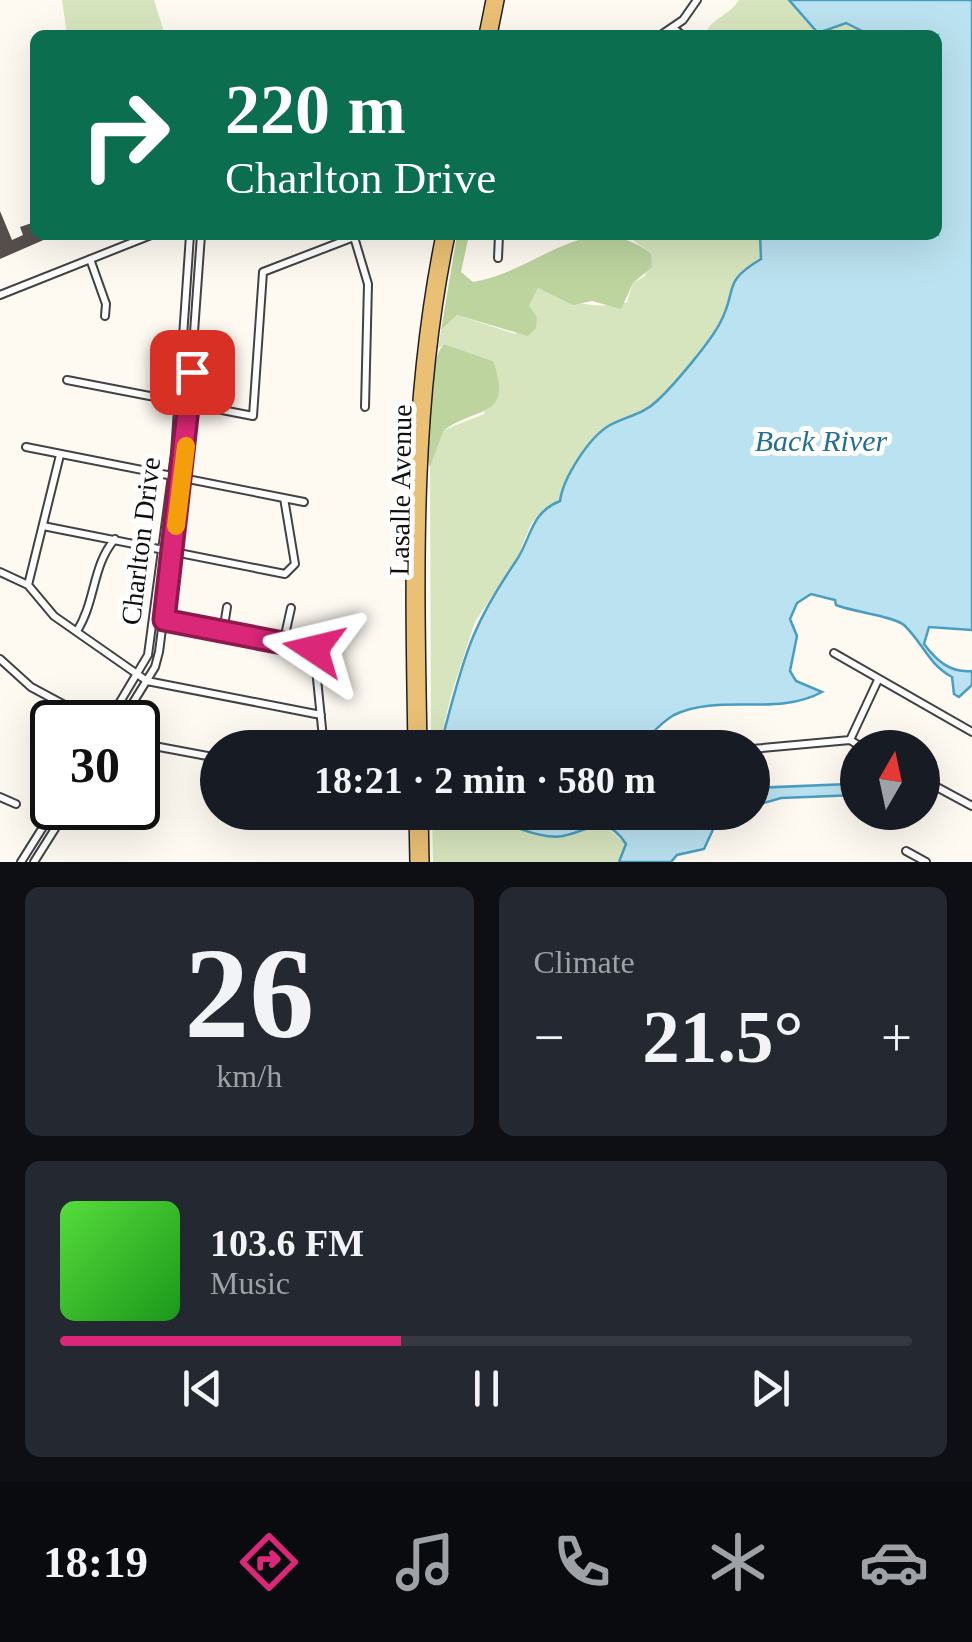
<!DOCTYPE html>
<meta charset="utf-8">
<style>
:root{--surface:#171b24;--page:#242831;--text:#f1f3f6;--muted:#9ea1a6;--line:#363941;--accent:#db2777}
body{margin:0;font-family:Georgia,serif;background:var(--page);color:var(--text);height:100vh;display:flex;flex-direction:column;font-size:38px;white-space:nowrap}
*{box-sizing:border-box;margin:0}
p{font-size:32px;color:var(--muted)}
.icon{flex:none;width:55px;height:55px;fill:none;stroke:currentColor;stroke-width:2;stroke-linecap:round;stroke-linejoin:round}
.map{position:relative;height:862px;overflow:hidden}
.details{display:flex;flex-direction:column;gap:25px;padding:25px;background:#0d0f14;flex:1}
.details>*{flex:none}
.hud{position:absolute;left:30px;top:30px;width:912px;height:210px;border-radius:15px;box-shadow:0 10px 40px #0002;background:#0b6e4f;color:#fff;overflow:hidden}
.needle{width:65px;rotate:9deg}
.tools{position:absolute;left:840px;top:730px;display:grid;gap:20px}
.tools a{display:grid;place-items:center;width:100px;height:100px;border-radius:50%;background:var(--surface);box-shadow:0 10px 40px #0002;font-size:50px}
.speed{position:absolute;left:30px;top:700px;display:flex;gap:20px;font-size:50px;font-weight:700;text-align:center}
.speed>*{display:grid;place-content:center;width:130px;height:130px;border-radius:50%;background:var(--surface);box-shadow:0 10px 40px #0002;line-height:1}
.speed .limit{border:5px solid #111;border-radius:15px;background:#fff;color:#111}
.pin{position:absolute;display:grid;place-items:center;width:85px;height:85px;color:#fff;margin:-42px;border-radius:20px;box-shadow:0 5px 15px #0006}
.me{position:absolute;width:110px;margin:-55px;rotate:280deg;stroke-linejoin:round;filter:drop-shadow(0 0 8px #0008)}
.turn{display:flex;align-items:center;gap:35px;height:210px;padding:0 30px;font-size:45px}
.turn .icon{width:130px;height:130px;stroke-width:2.5}
.turn b{display:block;font-size:70px;line-height:85px}
.big{font-size:75px;font-weight:600;line-height:1.1}
.details .card{flex:1;display:flex;flex-direction:column;justify-content:center;gap:15px;min-width:0;padding:0 35px;border-radius:15px;background:var(--page)}
.details .dial{align-items:center;gap:0}
.dial b{font-size:130px;line-height:1}
.song{display:flex;align-items:center;gap:30px}
.cover{width:120px;height:120px;border-radius:15px;background:linear-gradient(135deg,hsl(110 70% 55%),hsl(120 70% 35%))}
.played{height:10px;border-radius:5px;background:linear-gradient(90deg,var(--accent) 40%,var(--line) 40%)}
.keys{display:flex;justify-content:space-around;direction:ltr}
.heat{display:flex;justify-content:space-between;align-items:center;font-size:55px;direction:ltr}
.details .tiles{flex:1;display:grid;gap:25px;grid-template-columns:1fr 1fr}
.card:last-child{grid-column:span 2}
.trip{position:absolute;left:200px;top:730px;width:570px;height:100px;border-radius:50px;background:var(--surface);box-shadow:0 10px 40px #0002;font-weight:600;line-height:100px;text-align:center}
.tabs{display:flex;height:160px;justify-content:space-around;align-items:center;background:#090b0e;color:var(--muted)}
.tabs .icon{width:70px;height:70px}
.tabs .on{color:var(--accent)}
.tabs b{font-size:45px;color:var(--text)}
.map>svg:first-child{display:block}
.green{fill:#d7e5be}
.forest{fill:#bdd49f}
.water{fill:#bbe2f0;stroke:#499ec0;stroke-width:2.5}
.building{fill:#564f4c}
.lines{fill:none;stroke-linecap:round;stroke-linejoin:round}
.minor-casing{stroke:#424242;stroke-width:10}
.major-casing{stroke:#202020;stroke-width:12}
.minor{stroke:#fff;stroke-width:6}
.major{stroke:#eac075;stroke-width:9}
.route-casing{stroke:#8e194d;stroke-width:25}
.route{stroke:#db2777;stroke-width:18}
.slow{stroke:#f59e0b;stroke-width:18}
.labels{text-anchor:middle;stroke-width:10;stroke-linejoin:round;paint-order:stroke}
.street-label{font-size:28px;fill:#0f0f0f;stroke:#fff}
.water-label{font-size:30px;font-style:italic;fill:#247094;stroke:#fff}
</style>
<div class="map">
<svg width="972" height="862" viewBox="0 0 972 862">
<rect width="100%" height="100%" fill="#fefaf2"/>
<!-- green -->
<path class="green" d="M62 0H154L165 35H67Z
M739 0H789L818 33 846 23 870 35H705C711 18 729 16 739 0Z
M626 235H760L761 259C724 280 737 291 721 321 711 340 675 384 658 400 644 413 627 416 611 425 594 434 562 483 560 501L532 522 516 560 475 622 451 695 442 733 443 748 431 747 430 467 444 430 484 414 493 361 444 344 438 349 441 330 457 315 515 334 538 288C571 301 589 311 627 302L633 283 645 276 651 253Z
M432 813H487L518 829 559 838 587 825 606 827 626 844 619 862H433Z"/>
<!-- forest -->
<path class="forest" d="M457 235H469L461 272 473 282C540 271 586 206 651 253L652 267 633 283 621 309 592 301 573 305 538 288 529 306 537 317 536 328 528 336 457 315 441 330Z
M444 344 493 361C514 419 477 406 444 430L430 467C423 447 429 357 444 344Z"/>
<!-- water -->
<path class="water" d="M789 0H972V630L929 627 924 644C937 661 950 673 972 671V685L959 697 954 694 952 677C928 664 923 643 904 625 894 616 853 612 836 605L835 600 811 594 797 603 790 619 797 636 790 671 796 681 822 692C776 717 720 693 674 715 661 722 649 737 638 747H443C442 735 445 729 448 717 466 649 475 621 516 561 532 537 530 513 560 501 563 478 589 437 610 425 627 416 644 414 658 400 675 384 712 340 721 321 738 288 721 283 761 259L760 235H938V35H870L846 23 818 33Z
M849 784 857 787V795L781 798 753 806V788Z
M487 813H655L661 822 684 825 702 813H739L717 821 704 849 677 855 671 862H619L626 844C605 812 589 831 563 836 543 840 503 824 487 813Z"/>
<!-- building -->
<path class="building" d="M0 211 12 240 23 235 20 227 35 222V235H55L0 259Z"/>
<g class="lines">
<defs>
<path id="minor" d="M673 28 682 35
M661 35 683 20 697 0
M354 237 368 284 365 407
M498 258 499 235
M90 259 106 304 105 316
M0 295 151 235
M67 380 253 416 263 272 359 235
M26 447 304 502
M43 526 285 574 295 564 284 498
M0 572 28 585 54 616 147 681 321 715
M28 585 60 455
M153 619 314 649 324 748
M77 631C96 601 92 565 115 539
M223 632 227 607
M283 644 291 608
M834 653 972 732
M0 659 31 687 96 722
M108 722 148 655 175 453 190 235
M121 722 155 667 159 652 186 443 201 235
M850 740 878 680
M850 740 863 748
M138 743 218 758
M752 749 850 740
M922 779 972 806
M0 797 16 804
M906 851 926 862
M21 862 55 808
M34 862 68 808"/>
<path id="major" d="M484 35 491 0
M492 35 499 0
M413 748C410 574 406 406 441 235
M422 748C419 574 414 405 450 235
M414 812 415 862
M423 812 424 862"/>
</defs>
<!-- minor casing -->
<use href="#minor" class="minor-casing"/>
<!-- major casing -->
<use href="#major" class="major-casing"/>
<!-- minor -->
<use href="#minor" class="minor"/>
<!-- major -->
<use href="#major" class="major"/>
</g>
<g class="lines">
<defs>
<path id="route" d="M192 372 164 620 314 649"/>
</defs>
<!-- route casing -->
<use href="#route" class="route-casing"/>
<!-- route -->
<use href="#route" class="route"/>
<!-- slow -->
<path class="slow" d="M176 526 186 446"/>
</g>
<g class="labels">
<!-- street labels -->
<g class="street-label">
<text transform="translate(400 490) rotate(-89)" y="10">Lasalle Avenue</text>
<text transform="translate(140 541) rotate(-83)" y="10">Charlton Drive</text>
</g>
<!-- water labels -->
<g class="water-label">
<text x="821" y="451">Back River</text>
</g>
</g>
</svg>
<div class="tools">
<a><svg class="needle" viewBox="-14 -14 28 28"><path d="M0-13l5 13h-10z" fill="#e53935"/><path d="M0 13l5-13h-10z" fill="#9ea1a6"/></svg></a>
</div>
<div class="speed"><div class="limit">30</div></div>
<div class="pin" style="left:192px;top:372px;background:#d93025"><svg class="icon" aria-label="arrive" viewBox="0 0 24 24"><path d="M6 21V4h12l-3 4 3 4H6"/></svg></div>
<svg class="me" style="left:314px;top:649px" viewBox="-20 -20 40 40"><path d="M0-17L14 15 0 8-14 15z" fill="#db2777" stroke="#fff" stroke-width="4"/></svg>
<div class="trip">18:21 · 2 min · 580 m</div>
<div class="hud">
<div class="turn"><svg class="icon" aria-label="right" viewBox="0 0 24 24"><path d="M7 20v-9h11M14 6l5 5-5 5"/></svg><div><b>220 m</b>Charlton Drive</div></div>
</div>
</div>
<section class="details">
<div class="tiles">
<div class="card dial"><b>26</b><p>km/h</p></div>
<div class="card"><p>Climate</p>
<div class="heat"><a>−</a><b class="big">21.5°</b><a>+</a></div>
</div>
<div class="card">
<div class="song"><i class="cover"></i><div><b>103.6 FM</b><p>Music</p></div></div>
<div class="played"></div>
<div class="keys"><svg class="icon" aria-label="previous" viewBox="0 0 24 24"><path d="M18 5L8 12l10 7zM5 5v14"/></svg><svg class="icon" aria-label="pause" viewBox="0 0 24 24"><path d="M8 5v14M16 5v14"/></svg><svg class="icon" aria-label="next" viewBox="0 0 24 24"><path d="M6 5l10 7-10 7zM19 5v14"/></svg></div>
</div>
</div>
</section>
<nav class="tabs">
<b>18:19</b>
<svg class="icon on" aria-label="directions" viewBox="0 0 24 24"><path d="M12 3l9 9-9 9-9-9zM9 14v-3h6M13 9l2 2-2 2"/></svg>
<svg class="icon" aria-label="music" viewBox="0 0 24 24"><path d="M9 18V5l10-2v13"/><circle cx="6" cy="18" r="3"/><circle cx="16" cy="16" r="3"/></svg>
<svg class="icon" aria-label="phone" viewBox="0 0 24 24"><path d="M5 4h4l2 5-3 2q2 4 5 5l2-3 5 2v4C11 20 4 13 5 4z"/></svg>
<svg class="icon" aria-label="climate" viewBox="0 0 24 24"><path d="M12 3v18M4 7l16 10M4 17L20 7"/></svg>
<svg class="icon" aria-label="car" viewBox="0 0 24 24"><path d="M5 17H2v-5l4-1 3-4h7l3 4 3 1v5h-3M9 17h6M6 11h13"/><circle cx="7" cy="17" r="2"/><circle cx="17" cy="17" r="2"/></svg>
</nav>
